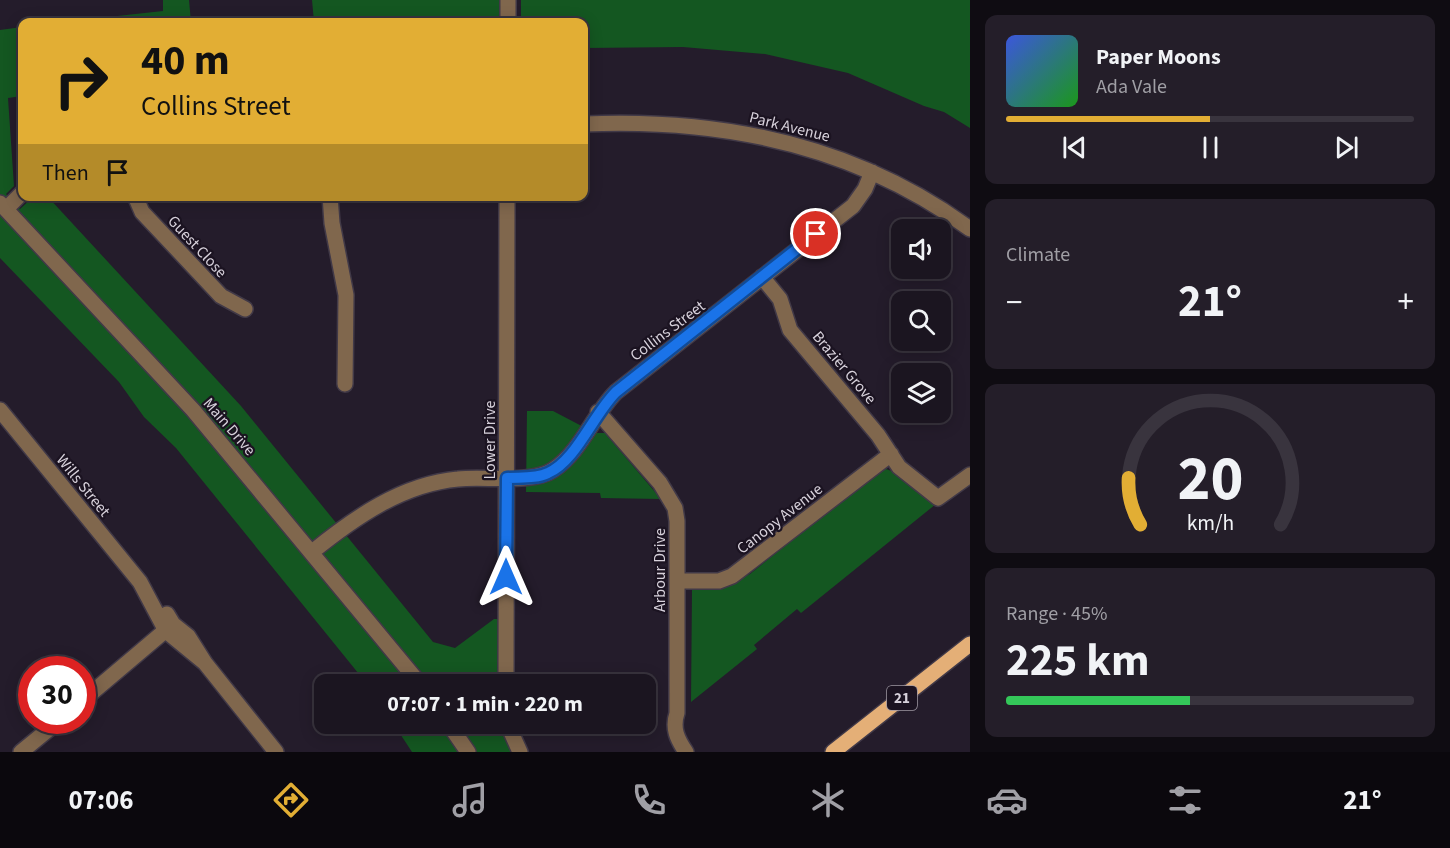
<!DOCTYPE html>
<meta charset="utf-8">
<style>
:root{--surface:#1b1520;--page:#241e29;--text:#f1f3f6;--muted:#a09fa5;--line:#39343e;--accent:#e2ae34}
body{margin:0;font-family:"Source Sans 3",sans-serif;background:var(--page);color:var(--text);height:100vh;display:flex;flex-direction:column;font-size:22px;white-space:nowrap}
*{box-sizing:border-box;margin:0}
p{font-size:20px;color:var(--muted)}
.icon{flex:none;width:33px;height:33px;fill:none;stroke:currentColor;stroke-width:2;stroke-linecap:round;stroke-linejoin:round}
.map{position:relative;flex:1;overflow:hidden}
.drawer{display:flex;flex-direction:column;gap:15px;padding:15px;background:#0f0c12;width:480px}
.drawer>*{flex:none}
.banner{position:absolute;left:18px;top:18px;width:570px;height:183px;border-radius:12px;box-shadow:0 3px 15px #0003,0 0 0 2px var(--line);background:#e2ae34;color:#111;overflow:hidden}
.fabs{position:absolute;left:891px;top:219px;display:grid;gap:12px}
.fabs a{display:grid;place-items:center;width:60px;height:60px;border-radius:12px;background:var(--surface);box-shadow:0 3px 15px #0003,0 0 0 2px var(--line);font-size:30px}
.speed{position:absolute;left:18px;top:656px;display:flex;gap:12px;font-size:30px;font-weight:700;text-align:center}
.speed>*{display:grid;place-content:center;width:78px;height:78px;border-radius:50%;background:var(--surface);box-shadow:0 3px 15px #0003,0 0 0 2px var(--line);line-height:1}
.speed .limit{border:9px solid #d22;background:#fff;color:#111}
.pin{position:absolute;display:grid;place-items:center;width:51px;height:51px;color:#fff;margin:-26px;border:3px solid #fff;border-radius:50%;box-shadow:0 2px 6px #0007}
.me{position:absolute;width:66px;margin:-33px;rotate:0deg;stroke-linejoin:round;filter:drop-shadow(0 0 4px #0008)}
.turn{display:flex;align-items:center;gap:21px;height:126px;padding:0 24px;font-size:27px}
.turn .icon{width:78px;height:78px;stroke-width:2.5}
.turn b{display:block;font-size:42px;line-height:51px}
.then{display:flex;align-items:center;height:57px;padding:0 24px;background:#0003;gap:12px;font-size:22px}
.big{font-size:45px;font-weight:700;line-height:1.1}
.drawer .card{flex:1;display:flex;flex-direction:column;justify-content:center;gap:9px;min-width:0;padding:0 21px;border-radius:12px;background:var(--page)}
.drawer .dial{align-items:center;gap:0}
.dial svg{height:156px;overflow:visible;fill:none;stroke:var(--line);stroke-width:7;stroke-linecap:round;text-anchor:middle}
.dial text{fill:var(--text);stroke:none}
.song{display:flex;align-items:center;gap:18px}
.cover{width:72px;height:72px;border-radius:9px;background:linear-gradient(135deg,hsl(230 70% 55%),hsl(120 70% 35%))}
.played{height:6px;border-radius:3px;background:linear-gradient(90deg,var(--accent) 50%,var(--line) 50%)}
.keys{display:flex;justify-content:space-around;direction:ltr}
.heat{display:flex;justify-content:space-between;align-items:center;font-size:33px;direction:ltr}
.charge{height:9px;border-radius:4px;background:linear-gradient(90deg,#34c759 45%,var(--line) 0)}
.trip{position:absolute;left:314px;top:674px;width:342px;height:60px;border-radius:12px;background:var(--surface);box-shadow:0 3px 15px #0003,0 0 0 2px var(--line);font-weight:700;line-height:60px;text-align:center}
.tabs{display:flex;height:96px;justify-content:space-around;align-items:center;background:#0b080d;color:var(--muted)}
.tabs .icon{width:42px;height:42px}
.tabs .active{color:var(--accent)}
.tabs b{font-size:27px;color:var(--text)}
main{display:flex;flex:1;min-height:0}
.map>svg:first-child{display:block}
.green{fill:#145721}
.lines{fill:none;stroke-linecap:round;stroke-linejoin:round}
.minor-casing{stroke:#413947;stroke-width:18}
.major-casing{stroke:#413947;stroke-width:18}
.minor{stroke:#80674d;stroke-width:15}
.major{stroke:#e4af77;stroke-width:15}
.route-casing{stroke:#114b97;stroke-width:15}
.route{stroke:#1a73e8;stroke-width:10}
.labels{text-anchor:middle;stroke-width:4.5;stroke-linejoin:round;paint-order:stroke}
.shield{fill:#1b1321;stroke:#9f98a3;stroke-width:1.5}
.shield-label{font-size:15px;font-weight:bold;fill:#d7d1db}
.street-label{font-size:16px;fill:#d7d1db;stroke:#1b1321}
</style>
<main>
<div class="map">
<svg width="970" height="752" viewBox="0 0 970 752">
<rect width="100%" height="100%" fill="#241c2b"/>
<!-- green -->
<path class="green" d="M163 0H189L191 22H62L163 11Z
M312 0H501V22H314Z
M521 0H970V128L944 112 924 106 848 73 765 54 683 47 584 48V22H521Z
M22 27V96L8 98 14 186 6 194 20 209 33 197H48L241 406 433 642 455 648 494 619H499L500 684H367L176 448 144 417 119 382 0 258V30Z
M527 411H553L595 433H605L661 499 601 498 600 493 526 492Z
M886 469 894 472 936 504 801 613 797 609 754 645 757 649 691 702 692 590 719 588 750 574 875 473Z
M393 723H501V731L512 752H412Z"/>
<g class="lines">
<defs>
<path id="minor" d="M508 22V0
M584 124C722 118 857 146 970 229
M135 196 142 212 221 296 245 309
M330 196 332 223 346 295 345 384
M0 203 193 410 420 684
M6 209 22 193
M762 277 780 299 790 330 878 435 899 467 938 498 970 475
M0 410 140 582 166 631 205 663
M598 412 660 483 675 508 677 521V713C672 728 677 739 686 752
M312 552C354 518 402 484 458 479 484 476 532 484 553 470 581 452 593 415 616 392L853 206 865 189 872 172
M677 581H719L732 576 891 454
M167 614 173 624 188 636 205 663 276 752
M506 684 507 196
M82 701 173 624
M448 723 468 752
M507 723 520 752
M21 752 60 720"/>
<path id="major" d="M833 752 970 644"/>
</defs>
<!-- minor casing -->
<use href="#minor" class="minor-casing"/>
<!-- major casing -->
<use href="#major" class="major-casing"/>
<!-- minor -->
<use href="#minor" class="minor"/>
<!-- major -->
<use href="#major" class="major"/>
</g>
<g class="lines">
<defs>
<path id="route" d="M506 577 507 478C520 477 536 479 548 473 576 461 593 415 616 392L816 234"/>
</defs>
<!-- route casing -->
<use href="#route" class="route-casing"/>
<!-- route -->
<use href="#route" class="route"/>
</g>
<g class="labels">
<!-- shield labels -->
<rect class="shield" x="887" y="686" width="30" height="24" rx="4.5"/>
<g class="shield-label">
<text x="902" y="703">21</text>
</g>
<!-- street labels -->
<g class="street-label">
<text transform="translate(790 126) rotate(14)" y="6">Park Avenue</text>
<text transform="translate(198 246) rotate(47)" y="6">Guest Close</text>
<text transform="translate(667 330) rotate(-37)" y="6">Collins Street</text>
<text transform="translate(845 367) rotate(50)" y="6">Brazier Grove</text>
<text transform="translate(230 426) rotate(49)" y="6">Main Drive</text>
<text transform="translate(489 440) rotate(-90)" y="6">Lower Drive</text>
<text transform="translate(84 485) rotate(51)" y="6">Wills Street</text>
<text transform="translate(779 518) rotate(-38)" y="6">Canopy Avenue</text>
<text transform="translate(659 570) rotate(-90)" y="6">Arbour Drive</text>
</g>
</g>
</svg>
<div class="fabs">
<a><svg class="icon" aria-label="sound" viewBox="0 0 24 24"><path d="M4 9h4l5-4v14l-5-4H4zM17 9q2 3 0 6"/></svg></a>
<a><svg class="icon" aria-label="search" viewBox="0 0 24 24"><circle cx="10" cy="10" r="6"/><path d="M15 15l6 6"/></svg></a>
<a><svg class="icon" aria-label="layers" viewBox="0 0 24 24"><path d="M12 4l9 5-9 5-9-5zM3 14l9 5 9-5"/></svg></a>
</div>
<div class="speed"><div class="limit">30</div></div>
<div class="pin" style="left:816px;top:234px;background:#d93025"><svg class="icon" aria-label="arrive" viewBox="0 0 24 24"><path d="M6 21V4h12l-3 4 3 4H6"/></svg></div>
<svg class="me" style="left:506px;top:577px" viewBox="-20 -20 40 40"><path d="M0-17L14 15 0 8-14 15z" fill="#1a73e8" stroke="#fff" stroke-width="4"/></svg>
<div class="trip">07:07 · 1 min · 220 m</div>
<div class="banner">
<div class="turn"><svg class="icon" aria-label="right" viewBox="0 0 24 24"><path d="M7 20v-9h11M14 6l5 5-5 5"/></svg><div><b>40 m</b>Collins Street</div></div>
<div class="then">Then<svg class="icon" aria-label="arrive" viewBox="0 0 24 24"><path d="M6 21V4h12l-3 4 3 4H6"/></svg></div>
</div>
</div>
<section class="drawer">
<div class="card">
<div class="song"><i class="cover"></i><div><b>Paper Moons</b><p>Ada Vale</p></div></div>
<div class="played"></div>
<div class="keys"><svg class="icon" aria-label="previous" viewBox="0 0 24 24"><path d="M18 5L8 12l10 7zM5 5v14"/></svg><svg class="icon" aria-label="pause" viewBox="0 0 24 24"><path d="M8 5v14M16 5v14"/></svg><svg class="icon" aria-label="next" viewBox="0 0 24 24"><path d="M6 5l10 7-10 7zM19 5v14"/></svg></div>
</div>
<div class="card"><p>Climate</p>
<div class="heat"><a>−</a><b class="big">21°</b><a>+</a></div>
</div>
<div class="card dial"><svg viewBox="0 0 100 80">
<path d="M14 69A42 42 0 1 1 86 69"/>
<path d="M14 69A42 42 0 0 1 8 45" stroke="#e2ae34"/>
<text x="50" y="56" font-size="32" font-weight="700">20</text>
<text x="50" y="72" font-size="11">km/h</text>
</svg></div>
<div class="card"><p>Range · 45%</p><b class="big">225 km</b><div class="charge"></div></div>
</section>
</main>
<nav class="tabs">
<b>07:06</b>
<svg class="icon active" aria-label="directions" viewBox="0 0 24 24"><path d="M12 3l9 9-9 9-9-9zM9 14v-3h6M13 9l2 2-2 2"/></svg>
<svg class="icon" aria-label="music" viewBox="0 0 24 24"><path d="M9 18V5l10-2v13"/><circle cx="6" cy="18" r="3"/><circle cx="16" cy="16" r="3"/></svg>
<svg class="icon" aria-label="phone" viewBox="0 0 24 24"><path d="M5 4h4l2 5-3 2q2 4 5 5l2-3 5 2v4C11 20 4 13 5 4z"/></svg>
<svg class="icon" aria-label="climate" viewBox="0 0 24 24"><path d="M12 3v18M4 7l16 10M4 17L20 7"/></svg>
<svg class="icon" aria-label="car" viewBox="0 0 24 24"><path d="M5 17H2v-5l4-1 3-4h7l3 4 3 1v5h-3M9 17h6M6 11h13"/><circle cx="7" cy="17" r="2"/><circle cx="17" cy="17" r="2"/></svg>
<svg class="icon" aria-label="filters" viewBox="0 0 24 24"><path d="M4 7h16M4 17h16"/><circle cx="9" cy="7" r="2"/><circle cx="15" cy="17" r="2"/></svg>
<b>21°</b>
</nav>
